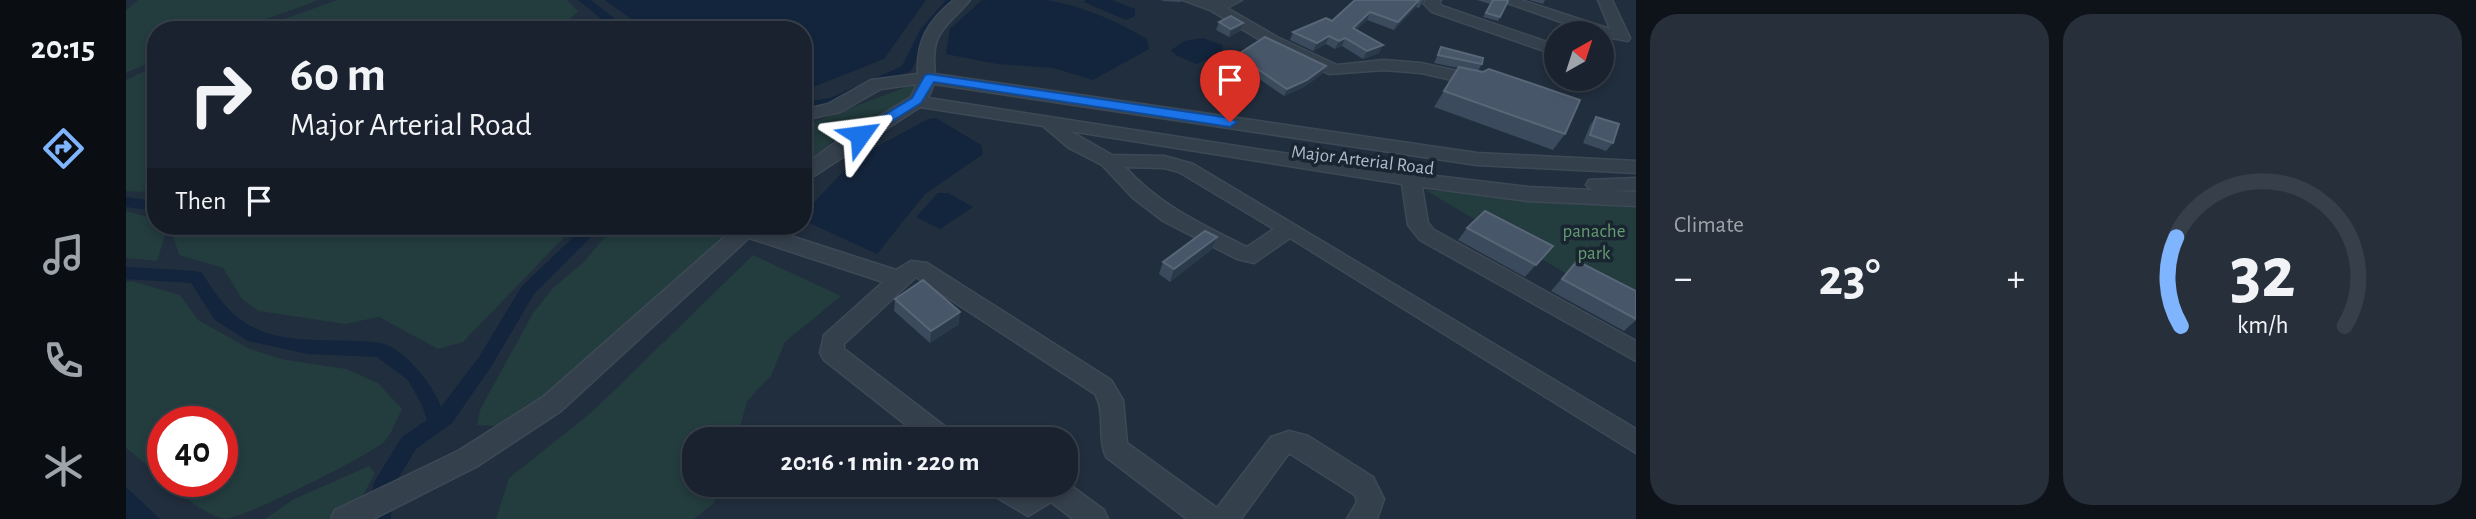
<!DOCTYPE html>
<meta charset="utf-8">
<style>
:root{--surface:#19222e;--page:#262f3a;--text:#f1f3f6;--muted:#9fa4aa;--line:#373f4a;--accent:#7fb5ff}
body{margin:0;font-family:"Alegreya Sans",sans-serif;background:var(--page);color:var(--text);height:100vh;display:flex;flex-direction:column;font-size:26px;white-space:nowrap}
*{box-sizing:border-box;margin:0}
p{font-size:23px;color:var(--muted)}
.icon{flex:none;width:38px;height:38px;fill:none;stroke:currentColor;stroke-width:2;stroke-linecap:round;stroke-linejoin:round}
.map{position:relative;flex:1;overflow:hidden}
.details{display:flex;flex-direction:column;gap:14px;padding:14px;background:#0e1319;width:840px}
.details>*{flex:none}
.banner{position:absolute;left:21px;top:21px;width:665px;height:214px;border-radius:28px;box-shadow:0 4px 10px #0003,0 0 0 2px var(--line);background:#19222e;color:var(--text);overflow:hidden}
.needle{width:46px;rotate:39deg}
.controls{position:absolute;left:1418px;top:21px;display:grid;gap:14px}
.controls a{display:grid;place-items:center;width:70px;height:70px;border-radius:50%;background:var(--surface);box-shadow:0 4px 10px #0003,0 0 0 2px var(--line);font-size:35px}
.speed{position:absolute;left:21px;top:406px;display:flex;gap:14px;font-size:35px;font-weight:700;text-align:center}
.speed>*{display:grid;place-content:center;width:91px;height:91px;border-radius:50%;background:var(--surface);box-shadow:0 4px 10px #0003,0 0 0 2px var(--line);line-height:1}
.speed .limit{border:10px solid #d22;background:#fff;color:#111}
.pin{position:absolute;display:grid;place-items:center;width:60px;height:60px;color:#fff;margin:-72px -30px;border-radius:50% 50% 50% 0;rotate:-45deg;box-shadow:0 0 7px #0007}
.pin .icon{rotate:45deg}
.me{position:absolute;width:77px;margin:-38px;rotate:59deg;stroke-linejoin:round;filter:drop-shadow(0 0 5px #0008)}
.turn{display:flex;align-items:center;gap:24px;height:147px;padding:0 28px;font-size:32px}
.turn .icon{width:91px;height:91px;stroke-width:2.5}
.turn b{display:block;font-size:49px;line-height:60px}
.then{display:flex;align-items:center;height:66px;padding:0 28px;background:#0003;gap:14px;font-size:26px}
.big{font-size:52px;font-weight:700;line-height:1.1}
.details .tile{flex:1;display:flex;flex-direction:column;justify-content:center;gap:10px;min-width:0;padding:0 24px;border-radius:28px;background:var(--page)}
.details .dial{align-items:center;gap:0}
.dial svg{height:182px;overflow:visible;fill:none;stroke:var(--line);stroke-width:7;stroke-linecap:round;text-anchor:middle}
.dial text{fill:var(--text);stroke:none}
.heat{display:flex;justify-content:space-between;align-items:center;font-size:38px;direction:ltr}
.details .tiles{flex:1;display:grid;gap:14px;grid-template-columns:repeat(2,1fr)}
.trip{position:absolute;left:556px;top:427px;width:396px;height:70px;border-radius:28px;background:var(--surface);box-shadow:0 4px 10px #0003,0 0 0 2px var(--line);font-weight:700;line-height:70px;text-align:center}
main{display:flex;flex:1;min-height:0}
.tabs{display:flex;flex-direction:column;width:126px;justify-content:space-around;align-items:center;background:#0a0e12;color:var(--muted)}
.tabs .icon{width:49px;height:49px}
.tabs .current{color:var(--accent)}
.tabs b{font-size:32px;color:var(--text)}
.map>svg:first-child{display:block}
.green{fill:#233c3e}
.water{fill:#13253c}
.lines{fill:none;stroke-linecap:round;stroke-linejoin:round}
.canal{fill:#13253c;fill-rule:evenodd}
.minor-casing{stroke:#3e4956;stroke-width:3}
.minor{fill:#35404d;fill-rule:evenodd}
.wall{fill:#3b4a5c}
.shaded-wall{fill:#2b3a4b}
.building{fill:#475668;stroke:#586677;stroke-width:2}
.route{fill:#1a73e8;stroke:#114b97;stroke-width:2}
.labels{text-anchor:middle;stroke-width:7;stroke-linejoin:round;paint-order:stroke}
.street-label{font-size:19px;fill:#b0bac9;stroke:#1a2532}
.park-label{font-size:19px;fill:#659c70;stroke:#1a2532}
</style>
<main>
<nav class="tabs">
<b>20:15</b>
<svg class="icon current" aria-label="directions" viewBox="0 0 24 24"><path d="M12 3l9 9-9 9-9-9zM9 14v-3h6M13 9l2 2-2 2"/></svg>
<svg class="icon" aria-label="music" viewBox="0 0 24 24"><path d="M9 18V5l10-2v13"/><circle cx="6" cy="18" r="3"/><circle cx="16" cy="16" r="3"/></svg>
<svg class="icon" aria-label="phone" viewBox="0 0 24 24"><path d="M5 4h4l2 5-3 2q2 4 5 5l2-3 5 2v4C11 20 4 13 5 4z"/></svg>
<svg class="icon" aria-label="climate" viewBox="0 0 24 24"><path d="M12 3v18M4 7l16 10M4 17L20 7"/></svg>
</nav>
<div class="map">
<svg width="1510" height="519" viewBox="0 0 1510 519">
<rect width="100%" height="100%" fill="#212e3d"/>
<!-- green -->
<path class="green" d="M12 0H193L110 30H30V60L0 73V10Z
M211 0H441L452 11 443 20 422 30H127Z
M30 66V186L15 192 0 191V80Z
M788 84 794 86C770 114 742 123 710 139 698 146 687 160 677 169V126Z
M1299 190 1510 203V315Z
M0 211 30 219V226H42L31 261 0 258Z
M51 226H449L337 342 312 349 253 317 219 324 133 311 116 299 97 268 53 255 48 239Z
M488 226H615L409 410 374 426 351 425 354 410 407 313 427 288 458 262Z
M627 255 715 296 659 342 645 376 621 401 611 439H569V485H595L588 503 568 519H370L383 478 467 411Z
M6 281 54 295 72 320 124 349 155 359 220 369 252 383 276 409C271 418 266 434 258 442 242 456 117 519 99 519 76 514 58 496 41 481H96V422H37V478L0 448V282Z
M243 466 249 473 235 499 201 519H139L168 499Z"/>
<!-- water -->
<path class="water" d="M479 0H800L758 59 677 91V30H520Z
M856 0C876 0 900 0 921 0 956 6 991 21 1021 39L1023 49 967 80 927 68 871 64 820 54 824 29Z
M960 0H986L1009 9V16L1000 20 958 2Z
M1077 38 1096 45 1097 54 1070 64 1050 55 1045 50 1059 41Z
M810 118 855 145 857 154 799 194 751 254 677 220V214L730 158 802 119Z
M812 193H822L847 207 814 229 790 217Z
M0 487 34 519H0Z"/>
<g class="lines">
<!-- canal -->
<path class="canal" d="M452 0H465L503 30H489Z
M820 0H832L805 31 785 71 712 104 677 110V102L704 98 776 66 794 30Z
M0 197 22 200 24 204 17 209 0 207Z
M459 226H476L408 294 365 367 326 423 290 449 267 487 265 519H245L247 485 250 479 276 437 301 420 296 405 282 380 251 357 182 354 122 341 89 320 65 283 0 279V267L70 271 76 273C91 296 104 317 131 329 167 346 217 337 254 343 278 347 308 386 315 407L353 357 396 286Z"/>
<defs>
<path id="minor" d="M828 0H844C820 29 804 30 809 74L1351 153 1510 161V173L1351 165 808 84 802 98 1285 173 1402 187 1466 190 1460 185 1463 180 1510 178V190L1483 191 1510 192V206L1402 201 1296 187 1302 223 1308 230 1510 341V361L1294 240 1282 225 1276 184 944 131 986 155 1038 156 1067 164 1510 429V453L1164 238 1128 263 1111 259 1037 221 1007 198 976 165 943 148 917 126 794 107 677 183V167L704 146 785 97 791 84 755 89 714 112 677 120V110L702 104 745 80 792 74C790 41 802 21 828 0ZM999 167 1038 168 1053 172 1148 229 1121 247C1077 225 1033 205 999 167Z
M1057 0H1116L1101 8 1151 37 1211 65 1258 60 1295 63 1354 76 1356 80 1348 85 1295 73 1258 70 1203 74 1139 43 1084 10Z
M1300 0H1315L1313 3 1316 6 1430 45V55L1306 12 1298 4Z
M1373 0H1395L1484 29 1472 0H1486L1504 38 1502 41 1475 36V33H1466Z
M611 226H634L770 270 785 261 801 263 985 380 997 400 1001 443 1091 508 1145 437 1163 431 1182 436 1247 477 1258 499 1251 519H1221L1231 502 1229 495 1163 453 1115 519H1061L980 457C971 437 980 413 969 394L790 277 718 344V349L825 431 829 439H798L698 360 694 353 698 335 757 282 623 238 435 411 350 467 247 519H205L209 510 332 451 417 397Z
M940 482 978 510 982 519H947L925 502 902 516 865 494 861 485H896L901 488 906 485H940Z"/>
</defs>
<!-- minor casing -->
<use href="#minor" class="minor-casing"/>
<!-- minor -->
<use href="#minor" class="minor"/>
</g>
<!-- wall -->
<path class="wall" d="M1034 0H1056L1055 2 1038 1Z
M1229 0H1298L1293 8 1290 7 1268 30 1241 20 1230 30 1253 53 1237 59 1216 46 1209 49 1200 44 1187 51 1164 40 1167 32 1206 21Z
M1351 0H1380L1382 1 1372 21 1357 17 1364 4Z
M1403 0H1419L1417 4Z
M1093 22 1114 31 1103 37 1090 30Z
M1315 47 1356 64 1352 71 1439 134 1427 150 1308 107 1332 68 1308 63Z
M1111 55 1200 66 1196 74 1178 87 1158 96 1108 62Z
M1470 117 1487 143 1480 151 1457 143 1464 125Z
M1341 228 1427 246 1399 277 1332 240Z
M1091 237 1086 249 1044 282 1033 274 1037 262Z
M1451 261 1510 291V320L1498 331 1425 291Z
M769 299 833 324 804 343 768 311Z"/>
<!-- shaded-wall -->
<path class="shaded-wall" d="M1293 0 1290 7 1268 30 1272 22Z
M1244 12 1241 20 1223 36 1227 28Z
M1117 23 1114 31 1103 37 1105 29Z
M1203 36 1200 44 1187 51 1191 43Z
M1219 38 1216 46 1209 49 1213 41Z
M1257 45 1253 53 1237 59 1241 51Z
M1200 66 1196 74 1178 87 1158 96 1161 89Z
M1091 237 1086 249 1044 282 1048 269Z
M834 312 833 324 804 343 805 331Z"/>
<!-- building -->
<path class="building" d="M1229 0H1293L1272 22 1244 12 1227 28 1257 45 1241 51 1219 38 1213 41 1203 36 1191 43 1167 32 1200 18 1206 21Z
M1367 0H1380L1382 1 1374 17 1360 13Z
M1105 16 1117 23 1105 29 1093 22Z
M1139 37 1200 66 1181 80 1161 89 1111 55Z
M1315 47 1357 58 1356 64 1312 55Z
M1333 67 1357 72 1363 69 1454 100 1439 134 1318 91Z
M1470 117 1493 124 1487 143 1464 135Z
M1359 211 1427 246 1410 265 1341 228Z
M1079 231 1091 237 1048 269 1037 262Z
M1451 261 1510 291V319L1436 279Z
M797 280 834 312 805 331 769 299Z"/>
<!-- route -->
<path class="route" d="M803 74 1104 118 1111 122 1104 127 808 82 795 103 739 138H730V132L786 98 799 75Z"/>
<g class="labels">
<!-- street labels -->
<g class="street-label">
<text transform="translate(1237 159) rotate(7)" y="7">Major Arterial Road</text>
</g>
<!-- park labels -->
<g class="park-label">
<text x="1468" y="237">panache<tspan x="1468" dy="22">park</tspan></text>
</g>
</g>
</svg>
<div class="controls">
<a><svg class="needle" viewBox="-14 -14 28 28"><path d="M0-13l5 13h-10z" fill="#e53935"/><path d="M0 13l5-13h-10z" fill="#9fa4aa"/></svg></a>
</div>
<div class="speed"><div class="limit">40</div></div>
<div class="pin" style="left:1104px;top:122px;background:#d93025"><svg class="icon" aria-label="arrive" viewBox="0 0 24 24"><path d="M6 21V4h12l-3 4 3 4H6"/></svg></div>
<svg class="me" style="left:734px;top:135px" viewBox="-20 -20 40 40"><path d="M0-17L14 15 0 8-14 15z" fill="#1a73e8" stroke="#fff" stroke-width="4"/></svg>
<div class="trip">20:16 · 1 min · 220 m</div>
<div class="banner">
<div class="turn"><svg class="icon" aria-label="right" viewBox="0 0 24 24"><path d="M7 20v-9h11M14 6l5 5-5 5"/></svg><div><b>60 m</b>Major Arterial Road</div></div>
<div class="then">Then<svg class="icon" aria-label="arrive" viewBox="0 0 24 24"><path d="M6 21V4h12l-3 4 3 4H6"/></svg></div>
</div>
</div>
<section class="details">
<div class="tiles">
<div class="tile"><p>Climate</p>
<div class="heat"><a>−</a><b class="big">23°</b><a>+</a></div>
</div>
<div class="tile dial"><svg viewBox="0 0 100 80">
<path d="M14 69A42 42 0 1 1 86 69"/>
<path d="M14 69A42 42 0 0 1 12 30" stroke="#7fb5ff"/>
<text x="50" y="56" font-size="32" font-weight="700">32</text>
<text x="50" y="72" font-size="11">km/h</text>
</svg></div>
</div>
</section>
</main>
